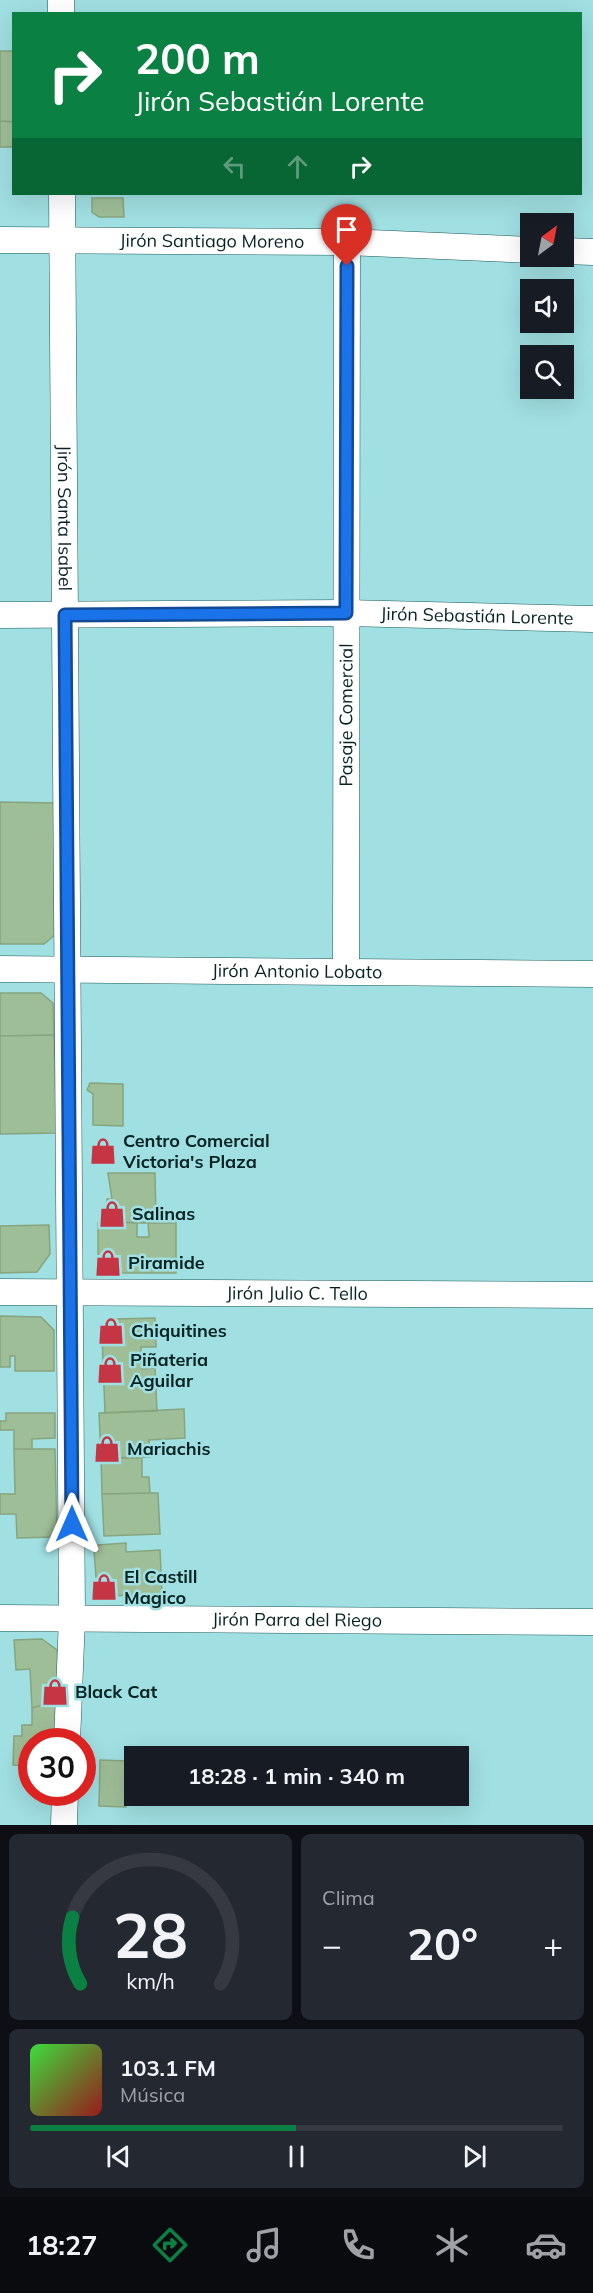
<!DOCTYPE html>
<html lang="es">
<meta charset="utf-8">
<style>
:root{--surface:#171b24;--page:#242831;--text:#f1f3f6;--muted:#9ea1a6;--line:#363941;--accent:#0b8043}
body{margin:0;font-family:Mulish,sans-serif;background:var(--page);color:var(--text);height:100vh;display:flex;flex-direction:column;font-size:22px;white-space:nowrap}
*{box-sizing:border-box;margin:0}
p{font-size:20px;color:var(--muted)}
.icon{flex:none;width:33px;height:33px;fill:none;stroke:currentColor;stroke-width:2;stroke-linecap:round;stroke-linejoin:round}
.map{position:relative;height:1825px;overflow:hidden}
.sheet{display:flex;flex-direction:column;gap:9px;padding:9px;background:#0d0f14;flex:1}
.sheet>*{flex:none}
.top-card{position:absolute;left:12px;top:12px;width:570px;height:183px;border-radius:0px;box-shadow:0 6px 24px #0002;background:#0b8043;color:#fff;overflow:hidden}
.needle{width:39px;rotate:32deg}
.fabs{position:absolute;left:520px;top:213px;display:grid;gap:12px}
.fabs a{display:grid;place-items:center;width:54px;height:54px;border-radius:0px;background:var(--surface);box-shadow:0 6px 24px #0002;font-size:30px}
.speed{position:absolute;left:18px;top:1728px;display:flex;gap:12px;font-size:30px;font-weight:700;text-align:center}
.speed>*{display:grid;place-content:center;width:78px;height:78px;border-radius:50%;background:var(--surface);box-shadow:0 6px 24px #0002;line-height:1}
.speed .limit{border:9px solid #d22;background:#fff;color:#111}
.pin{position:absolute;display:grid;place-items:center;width:51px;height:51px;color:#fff;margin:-62px -26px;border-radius:50% 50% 50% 0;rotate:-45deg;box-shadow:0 0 6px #0007}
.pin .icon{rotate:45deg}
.me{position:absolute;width:66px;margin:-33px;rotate:0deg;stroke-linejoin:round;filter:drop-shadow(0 0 4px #0008)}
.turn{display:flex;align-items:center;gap:21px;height:126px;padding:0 24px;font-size:27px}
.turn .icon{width:78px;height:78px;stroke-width:2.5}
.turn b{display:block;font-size:42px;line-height:51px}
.lanes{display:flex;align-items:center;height:57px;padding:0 24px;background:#0003;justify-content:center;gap:30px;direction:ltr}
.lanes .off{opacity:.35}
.big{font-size:45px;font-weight:700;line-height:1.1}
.sheet .tile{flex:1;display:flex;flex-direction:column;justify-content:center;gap:9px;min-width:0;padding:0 21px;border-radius:9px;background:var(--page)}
.sheet .dial{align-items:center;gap:0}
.dial svg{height:156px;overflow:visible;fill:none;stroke:var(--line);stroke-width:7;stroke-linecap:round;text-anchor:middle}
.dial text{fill:var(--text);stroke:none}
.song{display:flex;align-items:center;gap:18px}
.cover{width:72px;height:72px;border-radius:9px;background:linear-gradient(135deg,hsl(120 70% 55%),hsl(0 70% 35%))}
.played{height:6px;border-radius:3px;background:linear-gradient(90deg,var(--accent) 50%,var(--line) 50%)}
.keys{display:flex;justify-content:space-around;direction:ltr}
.heat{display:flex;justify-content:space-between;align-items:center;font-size:33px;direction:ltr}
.sheet .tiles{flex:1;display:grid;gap:9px;grid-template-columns:1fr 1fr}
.tile:last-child{grid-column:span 2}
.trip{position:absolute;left:124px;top:1746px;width:345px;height:60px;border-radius:0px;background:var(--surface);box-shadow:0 6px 24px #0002;font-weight:700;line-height:60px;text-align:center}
.dock{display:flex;height:96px;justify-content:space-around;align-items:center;background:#090b0e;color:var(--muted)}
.dock .icon{width:42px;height:42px}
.dock .active{color:var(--accent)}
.dock b{font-size:27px;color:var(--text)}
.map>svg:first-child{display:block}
.building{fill:#9ebe97;stroke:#86a57f;stroke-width:1.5}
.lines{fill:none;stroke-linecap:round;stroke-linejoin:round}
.minor-casing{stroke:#175a5d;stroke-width:27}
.minor{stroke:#fff;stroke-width:26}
.route-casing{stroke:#114b97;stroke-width:15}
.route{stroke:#1a73e8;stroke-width:10}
.labels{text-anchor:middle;stroke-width:5;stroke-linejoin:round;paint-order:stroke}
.street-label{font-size:18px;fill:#072223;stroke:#a0dfe2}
.poi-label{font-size:18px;font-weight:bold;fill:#072223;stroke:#a0dfe2;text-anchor:start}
</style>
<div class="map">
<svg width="593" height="1825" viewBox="0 0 593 1825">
<rect width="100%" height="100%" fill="#a0dfe2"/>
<!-- building -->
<path class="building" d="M0 51H14V122L0 121Z
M0 121 14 122V147H0Z
M92 198H123L124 217H99L92 212Z
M0 802 56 803V934L44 944H0Z
M0 993H41L53 1003 54 1035 0 1036Z
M54 1035 57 1133 0 1134V1036Z
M90 1083 123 1084V1126L93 1125V1094L87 1090Z
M108 1173H155L156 1223 107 1222V1199H112Z
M107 1222 137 1223V1237H149L148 1223H176V1273H111L98 1259V1223Z
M49 1225 50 1254 37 1272 0 1273V1226Z
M0 1316 41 1317 54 1330V1371H15V1356H10V1367H0Z
M155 1318 156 1347H141L142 1369 155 1368 157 1411 105 1413 102 1335 115 1319Z
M184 1409 185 1438 149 1440 150 1457 101 1458 99 1413Z
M6 1413H55V1438L32 1439V1449H14V1430H0V1421H6Z
M14 1449H55L57 1537 17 1538 16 1514H0V1494H15Z
M101 1458H142V1477H149L150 1493 102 1494Z
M150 1493H158L160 1534 104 1536 102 1494Z
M126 1543V1552L160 1550 162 1593 112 1596V1592H101L100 1577H96L94 1551H98V1545Z
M42 1639 57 1650 60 1700 32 1708 30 1669 16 1670 14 1640Z
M60 1700 59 1742H32V1766L13 1765 14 1736H22V1725H32V1708Z
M100 1760 127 1761 126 1807 99 1806Z"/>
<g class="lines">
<defs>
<g id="minor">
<path d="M61 0V14"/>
<path id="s1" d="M62 194 72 1618 67 1742"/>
<path id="s2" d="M0 240 347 242 531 250"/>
<path d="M564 251 593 252"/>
<path id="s3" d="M0 615 346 613 593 619"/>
<path id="s4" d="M0 969 593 974"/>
<path id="s5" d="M346 971 347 242"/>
<path id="s6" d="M0 1292 593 1295"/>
<path id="s7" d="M0 1618 593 1622"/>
<path d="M64 1825 65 1792"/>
</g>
</defs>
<!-- minor casing -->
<use href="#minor" class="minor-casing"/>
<!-- minor -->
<use href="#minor" class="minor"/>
</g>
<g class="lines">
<defs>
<path id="route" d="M72 1524 65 615 346 613 347 266"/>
</defs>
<!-- route casing -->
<use href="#route" class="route-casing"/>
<!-- route -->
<use href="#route" class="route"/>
</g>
<!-- icons -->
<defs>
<symbol id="shop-bare" viewBox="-9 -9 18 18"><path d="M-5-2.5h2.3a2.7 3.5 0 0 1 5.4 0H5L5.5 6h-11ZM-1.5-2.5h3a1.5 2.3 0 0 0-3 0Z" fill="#c53544" stroke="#a0dfe2" stroke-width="2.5" paint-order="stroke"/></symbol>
</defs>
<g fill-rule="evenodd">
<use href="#shop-bare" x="84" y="1132" width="38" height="38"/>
<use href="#shop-bare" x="93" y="1195" width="38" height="38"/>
<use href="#shop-bare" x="89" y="1244" width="38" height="38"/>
<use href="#shop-bare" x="92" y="1312" width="38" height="38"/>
<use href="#shop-bare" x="91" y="1351" width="38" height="38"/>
<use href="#shop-bare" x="88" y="1430" width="38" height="38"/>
<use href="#shop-bare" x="85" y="1568" width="38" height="38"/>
<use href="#shop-bare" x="36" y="1673" width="38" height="38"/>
</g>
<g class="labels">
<!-- street labels -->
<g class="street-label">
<text dy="6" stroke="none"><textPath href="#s2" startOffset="212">Jirón Santiago Moreno</textPath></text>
<text dy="6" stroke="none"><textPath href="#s1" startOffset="324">Jirón Santa Isabel</textPath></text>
<text dy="6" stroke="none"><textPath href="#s3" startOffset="477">Jirón Sebastián Lorente</textPath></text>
<text dy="6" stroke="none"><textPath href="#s5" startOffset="256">Pasaje Comercial</textPath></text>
<text dy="6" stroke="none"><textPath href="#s4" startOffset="297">Jirón Antonio Lobato</textPath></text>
<text dy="6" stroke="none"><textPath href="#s6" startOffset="297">Jirón Julio C. Tello</textPath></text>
<text dy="6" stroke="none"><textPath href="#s7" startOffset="297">Jirón Parra del Riego</textPath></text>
</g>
<!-- poi labels -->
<g class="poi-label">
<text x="123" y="1147">Centro Comercial<tspan x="123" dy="21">Victoria's Plaza</tspan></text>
<text x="132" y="1220">Salinas</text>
<text x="128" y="1269">Piramide</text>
<text x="131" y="1337">Chiquitines</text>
<text x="130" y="1366">Piñateria<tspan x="130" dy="21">Aguilar</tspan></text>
<text x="127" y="1455">Mariachis</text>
<text x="124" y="1583">El Castill<tspan x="124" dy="21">Magico</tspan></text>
<text x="75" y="1698">Black Cat</text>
</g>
</g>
</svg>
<div class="fabs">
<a><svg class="needle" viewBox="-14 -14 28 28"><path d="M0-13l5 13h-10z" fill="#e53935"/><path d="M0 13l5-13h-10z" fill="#9ea1a6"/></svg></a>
<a><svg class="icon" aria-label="sound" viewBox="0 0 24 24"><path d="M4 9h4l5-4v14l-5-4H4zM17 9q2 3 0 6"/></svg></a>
<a><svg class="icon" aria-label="search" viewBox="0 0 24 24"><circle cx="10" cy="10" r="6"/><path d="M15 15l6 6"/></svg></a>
</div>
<div class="speed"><div class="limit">30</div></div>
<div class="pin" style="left:347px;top:266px;background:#d93025"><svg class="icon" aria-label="arrive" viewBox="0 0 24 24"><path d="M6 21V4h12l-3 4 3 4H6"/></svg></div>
<svg class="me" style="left:72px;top:1524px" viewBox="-20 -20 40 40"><path d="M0-17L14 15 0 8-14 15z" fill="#1a73e8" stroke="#fff" stroke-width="4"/></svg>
<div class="trip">18:28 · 1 min · 340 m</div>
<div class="top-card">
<div class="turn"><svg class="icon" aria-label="right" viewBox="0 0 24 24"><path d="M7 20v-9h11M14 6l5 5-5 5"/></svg><div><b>200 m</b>Jirón Sebastián Lorente</div></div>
<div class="lanes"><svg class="icon off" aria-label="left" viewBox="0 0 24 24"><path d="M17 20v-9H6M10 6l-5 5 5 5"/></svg><svg class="icon off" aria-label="ahead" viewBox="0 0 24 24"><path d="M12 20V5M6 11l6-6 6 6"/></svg><svg class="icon" aria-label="right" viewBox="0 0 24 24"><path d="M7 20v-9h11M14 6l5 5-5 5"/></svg></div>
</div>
</div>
<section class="sheet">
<div class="tiles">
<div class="tile dial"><svg viewBox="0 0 100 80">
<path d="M14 69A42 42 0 1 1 86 69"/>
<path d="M14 69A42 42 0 0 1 10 35" stroke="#0b8043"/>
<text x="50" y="56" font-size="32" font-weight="700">28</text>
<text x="50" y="72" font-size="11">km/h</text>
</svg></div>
<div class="tile"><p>Clima</p>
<div class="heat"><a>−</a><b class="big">20°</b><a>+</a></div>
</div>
<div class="tile">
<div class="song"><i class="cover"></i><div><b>103.1 FM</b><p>Música</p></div></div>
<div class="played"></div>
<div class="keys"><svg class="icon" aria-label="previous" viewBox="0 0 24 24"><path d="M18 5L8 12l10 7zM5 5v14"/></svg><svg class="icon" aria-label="pause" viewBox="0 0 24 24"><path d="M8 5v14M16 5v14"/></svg><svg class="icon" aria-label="next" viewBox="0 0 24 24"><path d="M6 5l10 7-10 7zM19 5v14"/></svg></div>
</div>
</div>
</section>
<nav class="dock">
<b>18:27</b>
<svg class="icon active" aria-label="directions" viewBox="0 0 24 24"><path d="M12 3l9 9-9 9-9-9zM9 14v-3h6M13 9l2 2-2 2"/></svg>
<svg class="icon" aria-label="music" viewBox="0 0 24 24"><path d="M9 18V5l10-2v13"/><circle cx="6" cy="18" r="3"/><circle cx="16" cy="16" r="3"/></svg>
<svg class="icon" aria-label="phone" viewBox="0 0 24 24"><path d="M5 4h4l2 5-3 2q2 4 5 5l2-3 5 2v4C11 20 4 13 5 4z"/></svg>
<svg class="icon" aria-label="climate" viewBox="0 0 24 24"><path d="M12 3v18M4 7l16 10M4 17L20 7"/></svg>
<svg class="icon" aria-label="car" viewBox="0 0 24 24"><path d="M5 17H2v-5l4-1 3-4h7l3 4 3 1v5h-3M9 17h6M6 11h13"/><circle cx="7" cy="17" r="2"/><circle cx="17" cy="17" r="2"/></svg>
</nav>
